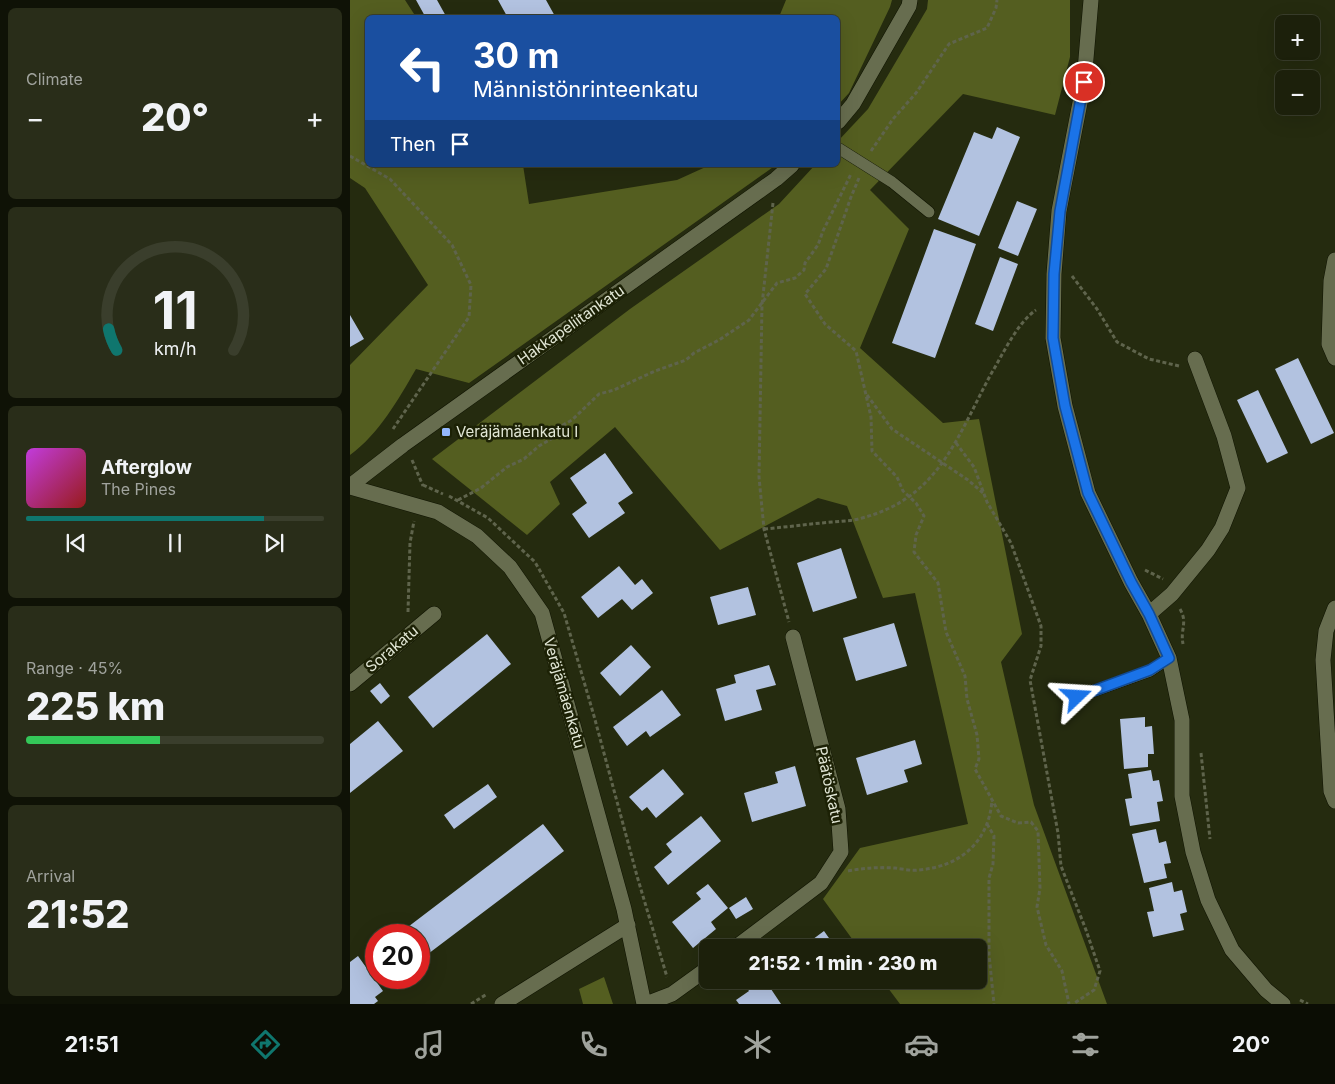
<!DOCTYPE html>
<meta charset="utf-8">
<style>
:root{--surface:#1c200b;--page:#292d19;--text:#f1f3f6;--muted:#a0a39d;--line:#3a3e2c;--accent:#0f766e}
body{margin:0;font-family:Inter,sans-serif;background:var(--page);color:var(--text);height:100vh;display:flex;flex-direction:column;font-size:19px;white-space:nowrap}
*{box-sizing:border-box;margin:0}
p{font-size:16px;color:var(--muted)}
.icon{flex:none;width:28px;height:28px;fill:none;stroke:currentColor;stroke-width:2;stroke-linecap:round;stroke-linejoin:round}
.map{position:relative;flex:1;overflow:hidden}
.sheet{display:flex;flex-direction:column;gap:8px;padding:8px;background:#0f1206;width:350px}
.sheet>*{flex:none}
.banner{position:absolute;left:15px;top:15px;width:475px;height:152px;border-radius:8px;box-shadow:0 5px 20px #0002,0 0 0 1px var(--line);background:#1a4fa0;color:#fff;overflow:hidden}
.controls{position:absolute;left:925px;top:15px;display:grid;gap:10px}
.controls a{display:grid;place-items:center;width:45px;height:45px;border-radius:8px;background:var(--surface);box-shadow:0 5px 20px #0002,0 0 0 1px var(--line);font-size:25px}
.speed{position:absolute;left:15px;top:924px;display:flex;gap:10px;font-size:25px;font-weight:700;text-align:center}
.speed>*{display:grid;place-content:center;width:65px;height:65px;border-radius:50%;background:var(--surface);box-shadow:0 5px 20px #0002,0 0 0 1px var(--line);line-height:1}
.speed .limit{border:8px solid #d22;background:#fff;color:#111}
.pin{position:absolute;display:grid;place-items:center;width:42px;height:42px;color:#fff;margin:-21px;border:2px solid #fff;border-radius:50%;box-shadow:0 1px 5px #0007}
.me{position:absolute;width:55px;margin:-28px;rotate:70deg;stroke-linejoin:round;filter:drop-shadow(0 0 4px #0008)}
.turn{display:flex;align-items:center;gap:18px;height:105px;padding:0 25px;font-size:22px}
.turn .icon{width:65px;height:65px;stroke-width:2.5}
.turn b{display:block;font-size:35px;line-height:42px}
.then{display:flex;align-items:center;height:48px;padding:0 25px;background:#0003;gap:10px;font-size:19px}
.big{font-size:38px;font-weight:800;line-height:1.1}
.sheet .widget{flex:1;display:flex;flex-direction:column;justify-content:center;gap:8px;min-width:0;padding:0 18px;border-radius:8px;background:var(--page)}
.sheet .dial{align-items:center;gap:0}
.dial svg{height:130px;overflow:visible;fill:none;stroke:var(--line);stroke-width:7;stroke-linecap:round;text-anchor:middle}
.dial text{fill:var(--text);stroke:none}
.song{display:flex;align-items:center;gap:15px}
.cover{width:60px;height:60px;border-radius:8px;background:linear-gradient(135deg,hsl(290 70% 55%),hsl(0 70% 35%))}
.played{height:5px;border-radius:2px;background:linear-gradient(90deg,var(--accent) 80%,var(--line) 80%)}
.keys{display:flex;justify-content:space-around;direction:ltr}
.heat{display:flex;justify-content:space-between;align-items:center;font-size:28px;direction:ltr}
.charge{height:8px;border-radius:4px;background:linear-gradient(90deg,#34c759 45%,var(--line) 0)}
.trip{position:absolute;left:349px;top:939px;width:288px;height:50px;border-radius:8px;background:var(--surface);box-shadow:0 5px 20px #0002,0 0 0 1px var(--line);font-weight:800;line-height:50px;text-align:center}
.dock{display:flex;height:80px;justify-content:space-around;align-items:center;background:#0b0d04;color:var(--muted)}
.dock .icon{width:35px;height:35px}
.dock .current{color:var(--accent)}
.dock b{font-size:22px;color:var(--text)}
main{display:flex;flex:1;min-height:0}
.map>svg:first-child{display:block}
.forest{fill:#545e20}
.building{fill:#b2c2e0}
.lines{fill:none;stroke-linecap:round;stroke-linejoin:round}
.lane-casing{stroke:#0f1300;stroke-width:12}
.street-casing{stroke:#0f1300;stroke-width:16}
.path{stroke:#5f644c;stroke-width:3;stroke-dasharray:4 2.5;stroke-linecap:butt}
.lane{stroke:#676d4f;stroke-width:11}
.street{stroke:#676d4f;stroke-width:15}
.route-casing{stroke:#114b97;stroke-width:12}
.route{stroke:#1a73e8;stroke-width:9}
.poi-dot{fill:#93b7fd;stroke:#1c2105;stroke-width:2}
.labels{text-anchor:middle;stroke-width:5;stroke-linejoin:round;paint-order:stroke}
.street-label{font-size:15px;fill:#e2e7d6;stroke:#1c2105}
.poi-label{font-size:15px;fill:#e2e7d6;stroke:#1c2105;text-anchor:start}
</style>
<main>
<section class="sheet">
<div class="widget"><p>Climate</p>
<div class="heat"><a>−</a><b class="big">20°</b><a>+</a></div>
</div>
<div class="widget dial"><svg viewBox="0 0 100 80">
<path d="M14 69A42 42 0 1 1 86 69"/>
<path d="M14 69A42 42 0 0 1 9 56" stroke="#0f766e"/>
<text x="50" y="56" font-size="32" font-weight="700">11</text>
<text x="50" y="72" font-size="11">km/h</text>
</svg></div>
<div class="widget">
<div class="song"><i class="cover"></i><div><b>Afterglow</b><p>The Pines</p></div></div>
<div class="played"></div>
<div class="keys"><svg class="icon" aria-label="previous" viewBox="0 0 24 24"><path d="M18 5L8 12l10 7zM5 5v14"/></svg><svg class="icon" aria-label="pause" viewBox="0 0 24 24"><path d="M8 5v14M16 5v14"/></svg><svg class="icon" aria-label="next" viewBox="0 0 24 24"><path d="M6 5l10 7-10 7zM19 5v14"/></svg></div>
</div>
<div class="widget"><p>Range · 45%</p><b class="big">225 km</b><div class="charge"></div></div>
<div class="widget"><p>Arrival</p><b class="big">21:52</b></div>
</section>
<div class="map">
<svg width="985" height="1004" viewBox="0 0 985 1004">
<rect width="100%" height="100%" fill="#252b0f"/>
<!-- forest -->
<path class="forest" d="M0 0H55L66 17 18 18V165H173L179 204 327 180 360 165H426L119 383 66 369C48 400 29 434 0 455V365L78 285 15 188 0 178Z
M436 0H542L540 7 499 93 488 105V18L429 17Z
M578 0H720V57L705 115 613 94 520 190 559 229 510 348 593 423 629 419 672 634 651 662 684 805 757 1004H550L532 980H628V948L508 947 473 899 510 848 618 824 565 593 533 598 497 506 468 498 370 550 265 427 200 482 210 504 177 535 82 459 280 309 429 204 465 165H488V141L518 109 577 9Z
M254 977 263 1004H233L229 989Z"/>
<!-- building -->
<path class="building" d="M66 0H87L97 18H76Z
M148 0H196L206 18H158Z
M647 127 670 137 629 236 588 219 624 132 642 139Z
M667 201 687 209 668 256 648 248Z
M584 229 626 244 585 358 542 343Z
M650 257 668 264 643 331 625 324Z
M0 315 14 339 0 347Z
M948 358 984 433 961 444 925 369Z
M908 390 938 453 917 463 887 400Z
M255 453 283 493 268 503 275 513 239 538 222 514 237 503 220 478Z
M491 548 507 598 463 612 447 563Z
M269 566 285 585 292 579 303 593 282 610 272 599 248 618 231 597Z
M398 587 406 615 368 625 360 597Z
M544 623 557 666 506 681 493 638Z
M137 634 161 664 83 728 58 697Z
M281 645 301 667 270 696 250 673Z
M419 665 426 685 406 690 412 710 375 721 366 689 386 683 384 675Z
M30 683 40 696 31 704 20 691Z
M312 690 331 715 300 737 296 731 277 746 263 727Z
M795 717V727L802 726 804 754H798V767L774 769 770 719Z
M28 721 53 751 0 793V744Z
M565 740 572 764 554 770 558 782 517 795 506 758Z
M445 766 456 806 402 822 394 793 428 783 425 772Z
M313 769 334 794 306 818 297 807 292 811 279 797Z
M801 770 803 781 809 780 813 801 807 802 810 821 780 826 775 799 782 798 778 774Z
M138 784 147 797 104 829 94 815Z
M351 816 371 841 318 885 304 867 322 852 316 844Z
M193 824 214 851 70 960 69 935H51L50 933Z
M806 829 809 843 816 841 821 863 814 864 817 878 794 883 782 834Z
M822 882 824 892 832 890 837 912 830 914 834 930 803 937 797 912 804 911 799 888Z
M358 884 378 908 361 922 366 929 343 948 322 922 351 899 346 893Z
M396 897 403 909 386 919 379 908Z
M474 931 486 948H451Z
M8 956 33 991 25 997 28 1001 24 1004H0V962Z
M402 980H415L431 1004H389L386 1000 399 991 395 985Z"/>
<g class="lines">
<defs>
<path id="lane" d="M488 148 542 182 579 212
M727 697 800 671 819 658"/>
<path id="street" d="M741 0 734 82 709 211 704 274 703 338 715 406 738 493 781 582 799 614 819 658 832 720V796L843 852 858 900 882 950 916 990 933 1004
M488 122 503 104 559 6 560 0
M985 260 981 281 979 344 985 358
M0 486 53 445 426 179 442 165
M0 487 88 512 127 536 160 567 192 613 274 909 294 1004
M985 608 976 631 973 660 981 791 985 801
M799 614 822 594 858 550 872 528 888 488 874 436 845 359
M0 684 84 614
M385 948 471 883 491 852 488 809 443 637
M152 1004 278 925
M296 1004 322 994 358 968"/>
</defs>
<!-- lane casing -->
<use href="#lane" class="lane-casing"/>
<!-- street casing -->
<use href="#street" class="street-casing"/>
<!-- path -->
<path class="path" d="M521 151 543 119 566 93 599 44 637 28 646 8 647 0
M0 156 40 179 102 245 121 285 119 317 43 429
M509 178 501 197 476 269 455 294 475 324 506 351 521 417 522 451 547 477 553 491 566 503 574 516 566 535 564 552 588 583 596 632 615 676 617 699 627 735 629 759 625 769 651 816 668 823 681 822 688 831 690 888 687 907 696 945 712 971 719 1004
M423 203 412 305 409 477 414 529 439 622
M722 276 747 309 767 342 799 359 829 366
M517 395 542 429 618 480 633 493
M606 443 624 467 637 502 661 543 691 626V646L680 680 708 833 711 866 736 930 750 971 744 990 723 1004
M62 460 73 486
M73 485 93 494
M99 496 138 518 185 562 214 613 244 716 287 876 317 977
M108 500 131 488 157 467 174 459 189 446 206 436 213 425 222 420 249 394 264 390 305 371 336 360 344 353 369 340 399 320 427 283 445 278 454 270 455 263 468 245 473 231 501 174
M414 529C437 527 459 524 482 522 492 521 502 521 512 518 589 498 607 437 641 374 653 354 667 323 686 310
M795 570 813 579
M830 609C838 623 830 629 833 644
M58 612 60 543 64 521
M851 753 860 839
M637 824 644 836 643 864 639 878V954L644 1004
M498 871C514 868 529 867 545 868 552 869 561 871 568 870 610 867 639 842 642 800
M950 1000 958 1004
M121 1004 137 994"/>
<!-- lane -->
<use href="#lane" class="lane"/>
<!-- street -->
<use href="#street" class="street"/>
</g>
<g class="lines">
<defs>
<path id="route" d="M727 697 800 670 819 658 799 614 781 582 738 493 715 406 703 338 704 274 710 211 734 82"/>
</defs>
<!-- route casing -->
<use href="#route" class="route-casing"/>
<!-- route -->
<use href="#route" class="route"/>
</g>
<!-- markers -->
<rect class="poi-dot" x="91" y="427" width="10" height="10" rx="2.5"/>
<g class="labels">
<!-- street labels -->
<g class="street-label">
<text transform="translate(221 325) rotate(-35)" y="5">Hakkapeliitankatu</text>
<text transform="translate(42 649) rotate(-40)" y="5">Sorakatu</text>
<text transform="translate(214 693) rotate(74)" y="5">Veräjämäenkatu</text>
<text transform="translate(479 785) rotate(78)" y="5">Päätöskatu</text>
</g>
<!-- poi labels -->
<g class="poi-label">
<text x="106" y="437">Veräjämäenkatu I</text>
</g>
</g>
</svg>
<div class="controls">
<a>+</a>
<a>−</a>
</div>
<div class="speed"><div class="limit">20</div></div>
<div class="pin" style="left:734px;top:82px;background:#d93025"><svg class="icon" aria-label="arrive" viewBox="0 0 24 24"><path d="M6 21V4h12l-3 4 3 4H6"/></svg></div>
<svg class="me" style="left:727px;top:697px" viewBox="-20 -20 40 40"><path d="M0-17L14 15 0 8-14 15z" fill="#1a73e8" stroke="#fff" stroke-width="4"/></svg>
<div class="trip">21:52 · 1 min · 230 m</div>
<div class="banner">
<div class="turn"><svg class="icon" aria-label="left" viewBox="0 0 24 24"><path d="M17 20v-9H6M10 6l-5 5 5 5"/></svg><div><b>30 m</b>Männistönrinteenkatu</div></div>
<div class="then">Then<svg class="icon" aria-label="arrive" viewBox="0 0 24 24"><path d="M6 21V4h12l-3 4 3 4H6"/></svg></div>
</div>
</div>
</main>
<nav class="dock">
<b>21:51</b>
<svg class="icon current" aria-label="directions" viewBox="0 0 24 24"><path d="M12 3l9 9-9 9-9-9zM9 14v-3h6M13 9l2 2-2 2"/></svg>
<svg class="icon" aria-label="music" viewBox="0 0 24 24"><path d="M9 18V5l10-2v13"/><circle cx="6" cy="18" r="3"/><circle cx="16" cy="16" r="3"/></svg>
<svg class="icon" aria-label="phone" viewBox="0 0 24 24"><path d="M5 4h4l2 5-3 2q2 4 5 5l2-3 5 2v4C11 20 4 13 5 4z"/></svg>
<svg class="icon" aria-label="climate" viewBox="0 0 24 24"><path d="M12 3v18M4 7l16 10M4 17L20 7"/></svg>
<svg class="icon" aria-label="car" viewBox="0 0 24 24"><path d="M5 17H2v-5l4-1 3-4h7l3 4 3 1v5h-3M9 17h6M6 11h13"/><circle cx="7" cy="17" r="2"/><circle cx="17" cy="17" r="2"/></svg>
<svg class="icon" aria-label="filters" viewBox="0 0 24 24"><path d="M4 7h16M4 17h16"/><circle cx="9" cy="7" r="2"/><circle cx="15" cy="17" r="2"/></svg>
<b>20°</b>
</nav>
